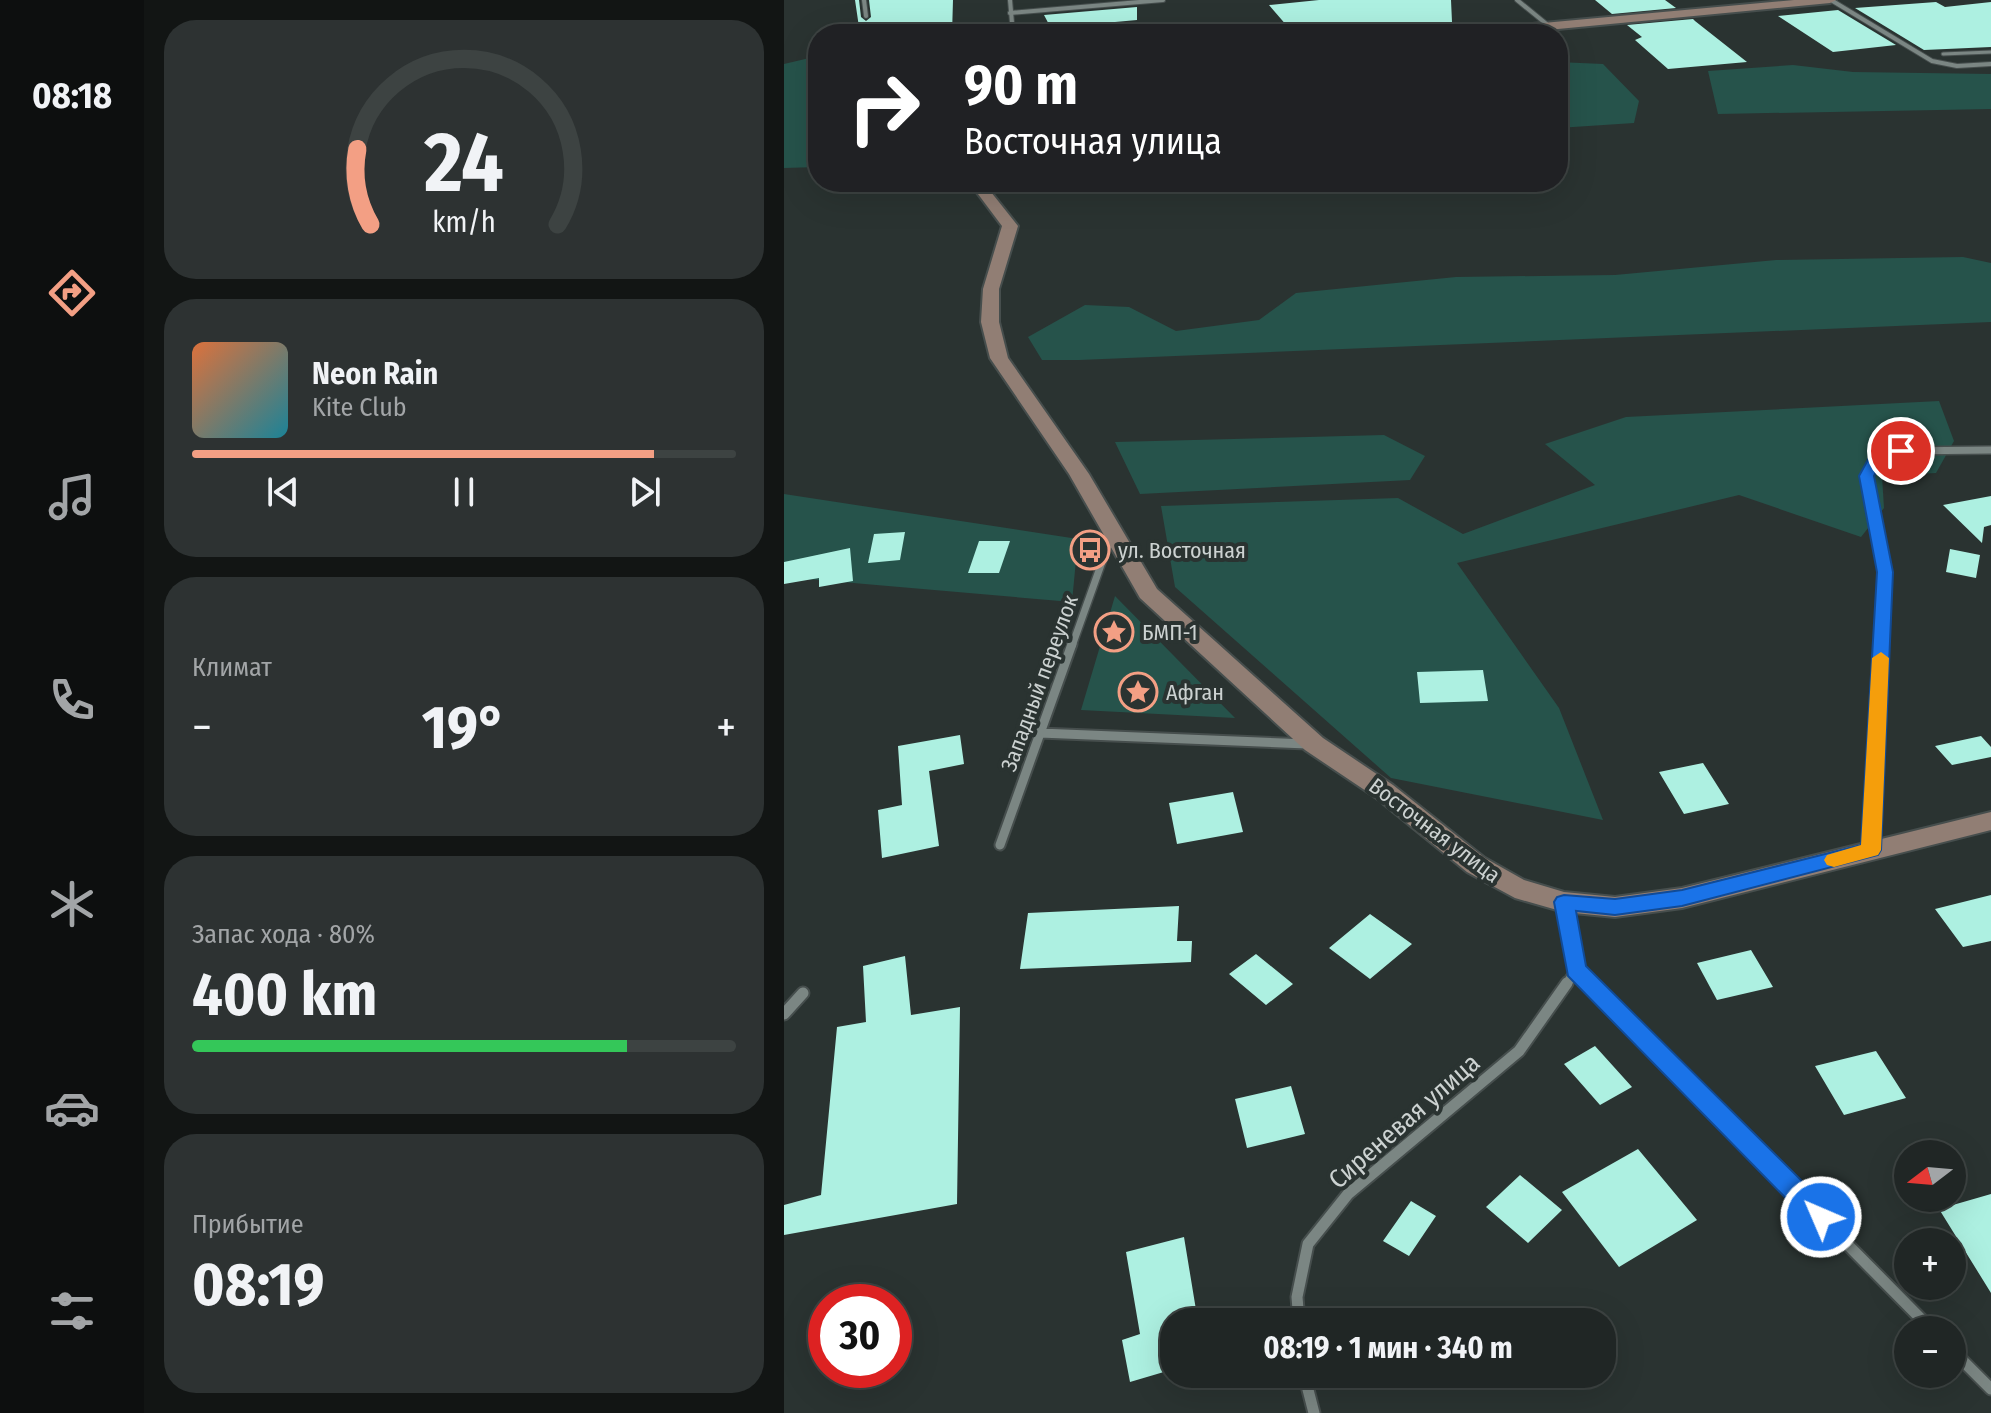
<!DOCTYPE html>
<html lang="ru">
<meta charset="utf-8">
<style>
:root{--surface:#202625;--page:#2d3232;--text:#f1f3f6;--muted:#a2a5a7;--line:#3d4342;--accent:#f39f84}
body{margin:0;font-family:"Fira Sans Condensed",sans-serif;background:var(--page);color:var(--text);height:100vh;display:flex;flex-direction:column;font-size:30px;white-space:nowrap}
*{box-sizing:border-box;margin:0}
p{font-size:26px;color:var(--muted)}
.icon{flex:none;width:44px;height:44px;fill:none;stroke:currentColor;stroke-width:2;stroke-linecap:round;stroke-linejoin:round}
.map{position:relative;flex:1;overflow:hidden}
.side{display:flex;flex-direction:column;gap:20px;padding:20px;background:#121514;width:640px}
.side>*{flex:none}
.top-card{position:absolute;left:24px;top:24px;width:760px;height:168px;border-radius:32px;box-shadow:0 8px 32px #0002,0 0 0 2px var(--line);background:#202124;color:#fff;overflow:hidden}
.needle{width:52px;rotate:254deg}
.tools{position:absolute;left:1110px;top:1140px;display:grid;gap:16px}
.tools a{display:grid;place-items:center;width:72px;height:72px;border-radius:50%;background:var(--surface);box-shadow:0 8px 32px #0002,0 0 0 2px var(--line);font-size:40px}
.speed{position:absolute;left:24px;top:1284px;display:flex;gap:16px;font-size:40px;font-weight:700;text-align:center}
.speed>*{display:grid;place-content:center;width:104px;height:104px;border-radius:50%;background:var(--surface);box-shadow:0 8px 32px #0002,0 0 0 2px var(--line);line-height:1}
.speed .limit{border:12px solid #d22;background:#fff;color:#111}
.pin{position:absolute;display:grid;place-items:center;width:68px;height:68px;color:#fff;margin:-34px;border:4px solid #fff;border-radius:50%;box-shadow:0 2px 8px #0007}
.me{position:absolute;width:88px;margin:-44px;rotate:315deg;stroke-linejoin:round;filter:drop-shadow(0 0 6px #0008)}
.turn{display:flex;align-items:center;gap:28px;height:168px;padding:0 24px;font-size:36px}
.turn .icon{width:104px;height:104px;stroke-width:2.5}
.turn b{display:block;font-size:56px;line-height:68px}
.big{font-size:60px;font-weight:700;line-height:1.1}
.side .card{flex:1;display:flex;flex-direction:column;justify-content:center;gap:12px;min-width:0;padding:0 28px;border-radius:32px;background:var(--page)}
.side .dial{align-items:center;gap:0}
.dial svg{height:208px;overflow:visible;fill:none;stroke:var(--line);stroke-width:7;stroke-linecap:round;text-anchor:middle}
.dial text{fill:var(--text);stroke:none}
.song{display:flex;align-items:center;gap:24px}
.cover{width:96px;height:96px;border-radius:12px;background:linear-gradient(135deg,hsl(20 70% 55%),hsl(190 70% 35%))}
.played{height:8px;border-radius:4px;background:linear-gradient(90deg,var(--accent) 85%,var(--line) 85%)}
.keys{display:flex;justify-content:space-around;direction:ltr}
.heat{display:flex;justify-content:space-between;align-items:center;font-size:44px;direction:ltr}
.charge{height:12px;border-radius:6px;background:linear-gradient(90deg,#34c759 80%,var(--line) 0)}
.trip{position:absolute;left:376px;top:1308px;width:456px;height:80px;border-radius:32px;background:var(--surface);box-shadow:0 8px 32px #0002,0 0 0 2px var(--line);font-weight:700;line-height:80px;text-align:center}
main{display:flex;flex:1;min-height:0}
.tabs{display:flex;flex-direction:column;width:144px;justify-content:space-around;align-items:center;background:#0d0f0f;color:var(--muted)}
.tabs .icon{width:56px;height:56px}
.tabs .selected{color:var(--accent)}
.tabs b{font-size:36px;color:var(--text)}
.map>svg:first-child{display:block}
.green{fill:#26534b}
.building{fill:#adf0e1}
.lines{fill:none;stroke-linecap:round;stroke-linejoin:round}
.lane-casing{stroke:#464e4d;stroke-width:5}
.street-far3-casing{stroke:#464e4d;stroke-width:6}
.street-far2-casing{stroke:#464e4d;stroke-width:10}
.street-far1-casing{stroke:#464e4d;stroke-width:13}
.street-casing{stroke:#464e4d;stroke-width:15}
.secondary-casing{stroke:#464e4d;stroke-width:4}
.lane{stroke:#7b8683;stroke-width:3}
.street-far3{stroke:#7b8683;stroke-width:4}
.street-far2{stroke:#7b8683;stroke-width:7}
.street-far1{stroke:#7b8683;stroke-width:9}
.street{stroke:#7b8683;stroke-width:11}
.secondary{fill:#917e74;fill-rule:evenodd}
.route{fill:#1a73e8;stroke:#114b97;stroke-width:2}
.slow{fill:#f59e0b}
.labels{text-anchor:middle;stroke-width:8;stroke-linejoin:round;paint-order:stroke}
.poi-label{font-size:22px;fill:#ccd2d1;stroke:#2a3331;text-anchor:start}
.street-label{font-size:22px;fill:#ccd2d1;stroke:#2a3331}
.near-street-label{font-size:26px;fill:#ccd2d1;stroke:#2a3331}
</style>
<main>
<nav class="tabs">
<b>08:18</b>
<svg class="icon selected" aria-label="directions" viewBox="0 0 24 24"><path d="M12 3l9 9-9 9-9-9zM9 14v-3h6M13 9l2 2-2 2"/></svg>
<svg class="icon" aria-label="music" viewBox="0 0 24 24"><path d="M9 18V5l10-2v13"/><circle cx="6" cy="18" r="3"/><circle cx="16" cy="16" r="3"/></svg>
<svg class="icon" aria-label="phone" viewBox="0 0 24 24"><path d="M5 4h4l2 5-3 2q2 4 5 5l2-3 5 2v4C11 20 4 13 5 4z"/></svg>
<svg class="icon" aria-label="climate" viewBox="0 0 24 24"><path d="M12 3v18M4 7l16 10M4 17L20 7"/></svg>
<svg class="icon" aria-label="car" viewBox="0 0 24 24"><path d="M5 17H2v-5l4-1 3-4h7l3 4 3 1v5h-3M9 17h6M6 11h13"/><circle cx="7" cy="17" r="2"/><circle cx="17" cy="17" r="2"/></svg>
<svg class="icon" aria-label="filters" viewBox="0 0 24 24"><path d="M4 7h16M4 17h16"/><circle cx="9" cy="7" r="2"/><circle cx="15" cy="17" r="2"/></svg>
</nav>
<section class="side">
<div class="card dial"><svg viewBox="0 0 100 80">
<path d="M14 69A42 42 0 1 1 86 69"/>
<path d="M14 69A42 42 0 0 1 9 40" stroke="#f39f84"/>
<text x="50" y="56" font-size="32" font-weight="700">24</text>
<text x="50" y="72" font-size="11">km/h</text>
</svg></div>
<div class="card">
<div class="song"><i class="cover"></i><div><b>Neon Rain</b><p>Kite Club</p></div></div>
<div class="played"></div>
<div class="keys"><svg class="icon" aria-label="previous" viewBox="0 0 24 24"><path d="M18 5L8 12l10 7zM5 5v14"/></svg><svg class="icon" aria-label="pause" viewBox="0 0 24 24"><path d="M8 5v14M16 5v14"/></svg><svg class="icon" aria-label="next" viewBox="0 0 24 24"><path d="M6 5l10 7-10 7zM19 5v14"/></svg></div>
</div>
<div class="card"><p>Климат</p>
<div class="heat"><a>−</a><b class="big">19°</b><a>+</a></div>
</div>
<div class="card"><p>Запас хода · 80%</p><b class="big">400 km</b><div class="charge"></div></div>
<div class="card"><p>Прибытие</p><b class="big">08:19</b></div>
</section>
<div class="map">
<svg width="1207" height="1413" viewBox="0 0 1207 1413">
<rect width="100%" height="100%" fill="#2a3331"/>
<!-- green -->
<path class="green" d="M34 56V167L0 168V64Z
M774 62 819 64 855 101 850 123 774 128Z
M1009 65 1069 72 1207 74V109L934 114 924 71Z
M1179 257 1207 263V322L295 360H258L244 337 301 305 345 307 392 331 475 320 512 293 672 277 831 275 992 260Z
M1155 401 1170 441 1152 473 1098 476 1100 508 1077 537 955 495 673 563 775 708 819 820 607 778 391 587 377 506 614 498 679 534 811 485 761 444 842 417Z
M600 435 641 456 626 480 356 494 331 442Z
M0 494 294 539 288 602 0 577Z
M331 596 451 718 297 710Z"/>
<!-- building -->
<path class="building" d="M71 0H75L77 17 82 21 87 17 85 0H169L168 34H76Z
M535 0H667L668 22 510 34 485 5Z
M811 0H881L892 8 828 14Z
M1152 2 1161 7 1207 2V47L1140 50 1071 8Z
M353 7V20L298 25 302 34H270L260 15Z
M1054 10 1112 45 1049 52 994 16Z
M909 19 911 21 963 62 884 69 851 40 858 37 843 25Z
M1207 496V525L1200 527 1198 543 1159 505Z
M121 532 116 560 84 563 90 534Z
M195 541H226L215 573H184Z
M66 548 69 581 35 587V578L0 584V562Z
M1166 549 1196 555 1192 578 1162 572Z
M699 670 704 701 636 703 633 672Z
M176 735 180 764 145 771 155 846 98 858 94 810 118 805 114 746Z
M1197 736 1207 747V757L1168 765 1151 746Z
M919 763 945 804 900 814 875 772Z
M449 792 459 832 393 844 385 803Z
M1207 895V941L1179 947 1151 909Z
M395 906 393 941H408L407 962 236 969 244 913Z
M586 914 628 944 586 979 545 948Z
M967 950 989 987 933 1000 913 963Z
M472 954 509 984 482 1005 445 974Z
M121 956 127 1015 176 1007 173 1204 0 1235V1205L37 1195 53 1027 82 1022 79 966Z
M811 1046 848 1087 816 1105 780 1064Z
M1092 1051 1122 1098 1060 1115 1031 1066Z
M507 1086 521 1134 463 1148 451 1099Z
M854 1149 913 1220 835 1267 778 1192Z
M736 1175 778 1210 744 1243 702 1207Z
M1207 1194V1293L1155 1209Z
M627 1201 652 1216 625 1256 599 1241Z
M400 1237 414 1322H390V1369L346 1382 338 1340 356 1334 342 1252Z"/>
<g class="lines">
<defs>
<path id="lane" d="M1159 54 1207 52"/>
<path id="street-far3" d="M80 0 82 16
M226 0 229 34
M733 0 765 26
M1047 0 1148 61 1173 66 1207 64
M226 13 379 0"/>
<path id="street-far2" d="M288 646 328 534
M1097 646 1101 572 1082 476 1092 459 1117 451 1207 450"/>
<path id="street-far1" d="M256 733 523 744
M216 845 288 644
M1087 850 1097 644
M780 903 792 970 807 985
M782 985 792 970"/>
<path id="street" d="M805 983 1148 1330
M0 1014 19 993
M515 1322 513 1297 524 1244 564 1194 735 1051 783 983
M1168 1350 1207 1389
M520 1374 530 1413"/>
<path id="secondary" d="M1010 0H1052L1046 3 722 34H678L684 30Z
M185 182H199L234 226 215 289V322L224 358 305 474 373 589 539 738 609 785 701 858 740 880 780 892 831 897 898 888 1207 812V830L898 908 831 917 780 912 731 898 683 872 591 797 521 750 356 598 285 474 206 358 197 322 199 289 218 226Z"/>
</defs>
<!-- lane casing -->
<use href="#lane" class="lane-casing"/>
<!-- street-far3 casing -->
<use href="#street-far3" class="street-far3-casing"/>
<!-- street-far2 casing -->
<use href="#street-far2" class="street-far2-casing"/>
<!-- street-far1 casing -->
<use href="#street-far1" class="street-far1-casing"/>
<!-- street casing -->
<use href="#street" class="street-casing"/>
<!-- secondary casing -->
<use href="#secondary" class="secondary-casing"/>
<!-- lane -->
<use href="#lane" class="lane"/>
<!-- street-far3 -->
<use href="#street-far3" class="street-far3"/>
<!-- street-far2 -->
<use href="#street-far2" class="street-far2"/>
<!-- street-far1 -->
<use href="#street-far1" class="street-far1"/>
<!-- street -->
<use href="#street" class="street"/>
<!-- secondary -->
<use href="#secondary" class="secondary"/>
</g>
<!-- route -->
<path class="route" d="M1117 446 1122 447V454L1097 462 1090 476 1109 572 1097 850 1094 855 898 906 831 915 792 911 802 966 1046 1209 1050 1217 1046 1225 1037 1229 1028 1225 784 976 770 902 773 897 780 895 831 899 898 890 1077 845 1093 572 1075 476 1086 456Z"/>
<!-- slow -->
<path class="slow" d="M1097 652 1105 658 1097 850 1094 855 1050 867 1043 865 1040 860 1043 855 1077 845 1088 658Z"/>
<!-- icons -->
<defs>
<symbol id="bus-ring" viewBox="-11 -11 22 22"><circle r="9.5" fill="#2a3331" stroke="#f39f84" stroke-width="1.5"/><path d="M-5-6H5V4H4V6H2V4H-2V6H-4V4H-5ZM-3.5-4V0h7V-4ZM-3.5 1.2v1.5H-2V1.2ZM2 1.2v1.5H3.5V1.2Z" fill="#f39f84"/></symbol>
<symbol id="sight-ring" viewBox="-11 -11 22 22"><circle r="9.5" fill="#2a3331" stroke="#f39f84" stroke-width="1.5"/><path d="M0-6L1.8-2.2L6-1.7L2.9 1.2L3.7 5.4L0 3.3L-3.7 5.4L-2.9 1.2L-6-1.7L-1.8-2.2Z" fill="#f39f84"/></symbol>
</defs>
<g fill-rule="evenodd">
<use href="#bus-ring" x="284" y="528" width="44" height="44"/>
<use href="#sight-ring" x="308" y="610" width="44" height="44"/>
<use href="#sight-ring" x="332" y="670" width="44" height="44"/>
</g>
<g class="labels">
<!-- poi labels -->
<g class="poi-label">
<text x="334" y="558">ул. Восточная</text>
<text x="358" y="640">БМП-1</text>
<text x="382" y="700">Афган</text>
</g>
<!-- street labels -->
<g class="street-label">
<text transform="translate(255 683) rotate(-70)" y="8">Западный переулок</text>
<text transform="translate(651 830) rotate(37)" y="8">Восточная улица</text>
</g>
<!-- near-street labels -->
<g class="near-street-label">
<text transform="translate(620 1121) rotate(-41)" y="9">Сиреневая улица</text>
</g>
</g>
</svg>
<div class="tools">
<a><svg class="needle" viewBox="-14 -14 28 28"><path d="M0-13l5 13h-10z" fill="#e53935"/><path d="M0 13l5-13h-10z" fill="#a2a5a7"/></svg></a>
<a>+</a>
<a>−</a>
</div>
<div class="speed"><div class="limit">30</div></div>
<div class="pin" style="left:1117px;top:451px;background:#d93025"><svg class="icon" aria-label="arrive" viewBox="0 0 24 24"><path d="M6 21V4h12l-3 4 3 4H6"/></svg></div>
<svg class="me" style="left:1037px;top:1217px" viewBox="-20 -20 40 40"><circle r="17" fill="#1a73e8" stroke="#fff" stroke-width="3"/><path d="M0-11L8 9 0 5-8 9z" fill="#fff"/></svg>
<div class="trip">08:19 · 1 мин · 340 m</div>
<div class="top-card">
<div class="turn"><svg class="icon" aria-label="right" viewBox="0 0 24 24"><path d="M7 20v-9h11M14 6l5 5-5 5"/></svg><div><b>90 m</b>Восточная улица</div></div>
</div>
</div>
</main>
